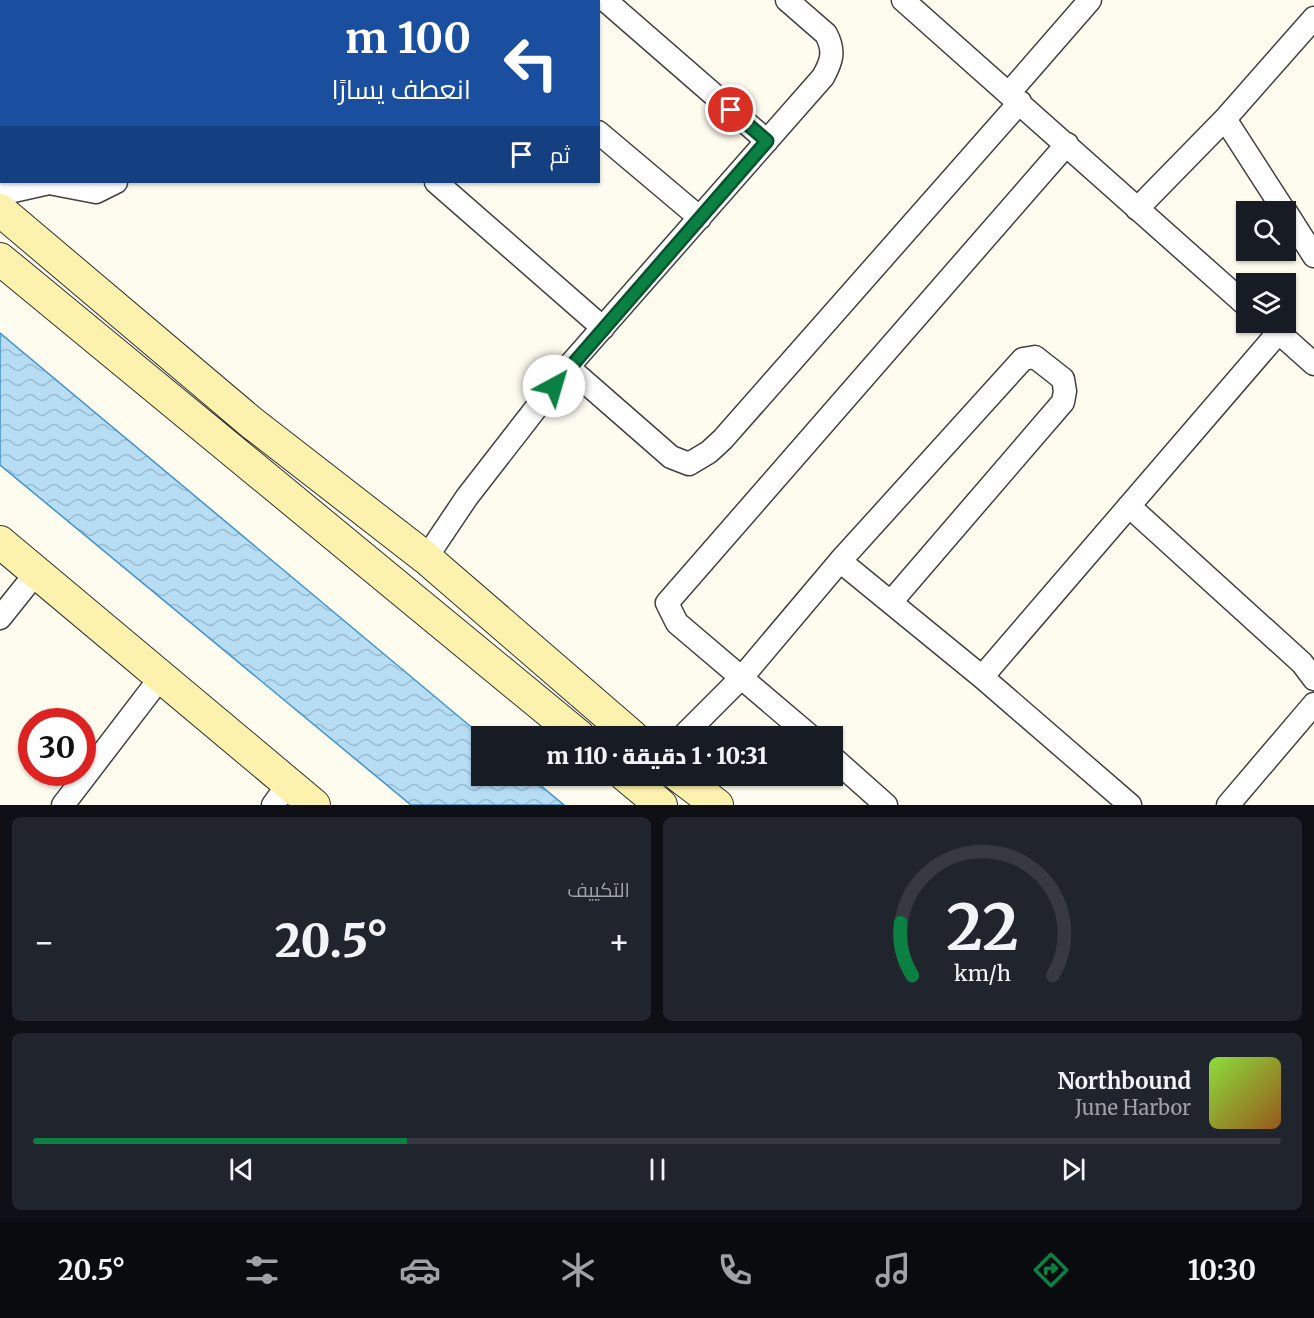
<!DOCTYPE html>
<html lang="ar">
<meta charset="utf-8">
<style>
:root{--surface:#171b24;--page:#20242c;--text:#f1f3f6;--muted:#9ea1a6;--line:#363941;--accent:#0b8043}
body{margin:0;font-family:Merriweather,Cairo,serif;background:var(--page);color:var(--text);direction:rtl;height:100vh;display:flex;flex-direction:column;font-size:22px;white-space:nowrap}
*{box-sizing:border-box;margin:0}
p{font-size:20px;color:var(--muted)}
.icon{flex:none;width:33px;height:33px;fill:none;stroke:currentColor;stroke-width:2;stroke-linecap:round;stroke-linejoin:round}
.map{position:relative;height:805px;overflow:hidden;direction:ltr}
.panel{display:flex;flex-direction:column;gap:12px;padding:12px;background:#0d0f14;flex:1}
.panel>*{flex:none}
.hud{position:absolute;left:0px;top:0px;width:600px;height:183px;box-shadow:0 2px 4px #0004;direction:rtl;background:#1a4fa0;color:#fff;overflow:hidden}
.controls{position:absolute;left:1236px;top:201px;display:grid;gap:12px}
.controls a{display:grid;place-items:center;width:60px;height:60px;border-radius:0px;background:var(--surface);box-shadow:0 2px 4px #0004;font-size:30px}
.speed{position:absolute;left:18px;top:708px;display:flex;gap:12px;font-size:30px;font-weight:700;text-align:center}
.speed>*{display:grid;place-content:center;width:78px;height:78px;border-radius:50%;background:var(--surface);box-shadow:0 2px 4px #0004;line-height:1}
.speed .limit{border:9px solid #d22;background:#fff;color:#111}
.pin{position:absolute;display:grid;place-items:center;width:51px;height:51px;color:#fff;margin:-26px;border:3px solid #fff;border-radius:50%;box-shadow:0 2px 6px #0007}
.me{position:absolute;width:66px;margin:-33px;rotate:39deg;stroke-linejoin:round;filter:drop-shadow(0 0 4px #0008)}
.turn{display:flex;align-items:center;gap:21px;height:126px;padding:0 30px;font-size:27px}
.turn .icon{width:78px;height:78px;stroke-width:2.5}
.turn b{display:block;font-size:42px;line-height:51px}
.then{display:flex;align-items:center;height:57px;padding:0 30px;background:#0003;gap:12px;font-size:22px}
.big{font-size:45px;font-weight:800;line-height:1.1}
.panel .card{flex:1;display:flex;flex-direction:column;justify-content:center;gap:9px;min-width:0;padding:0 21px;border-radius:9px;background:var(--page)}
.panel .dial{align-items:center;gap:0}
.dial svg{height:156px;overflow:visible;fill:none;stroke:var(--line);stroke-width:7;stroke-linecap:round;text-anchor:middle}
.dial text{fill:var(--text);stroke:none}
.song{display:flex;align-items:center;gap:18px}
.cover{width:72px;height:72px;border-radius:9px;background:linear-gradient(135deg,hsl(90 70% 55%),hsl(30 70% 35%))}
.played{height:6px;border-radius:3px;background:linear-gradient(90deg,var(--accent) 30%,var(--line) 30%)}
.keys{display:flex;justify-content:space-around;direction:ltr}
.heat{display:flex;justify-content:space-between;align-items:center;font-size:33px;direction:ltr}
.panel .tiles{flex:1;display:grid;gap:12px;grid-template-columns:1fr 1fr}
.card:last-child{grid-column:span 2}
.trip{position:absolute;left:471px;top:726px;width:372px;height:60px;border-radius:0px;background:var(--surface);box-shadow:0 2px 4px #0004;font-weight:800;line-height:60px;text-align:center;direction:rtl}
.menu{display:flex;height:96px;justify-content:space-around;align-items:center;background:#090b0e;color:var(--muted)}
.menu .icon{width:42px;height:42px}
.menu .on{color:var(--accent)}
.menu b{font-size:27px;color:var(--text)}
.map>svg:first-child{display:block}
.water{fill:url(#water-waves);stroke:#3f93c8;stroke-width:1.5}
.lines{fill:none;stroke-linecap:round;stroke-linejoin:round}
.lane-casing{stroke:#414141;stroke-width:13}
.street-casing{stroke:#414141;stroke-width:25}
.secondary-casing{stroke:#303030;stroke-width:34}
.lane{stroke:#fff;stroke-width:10}
.street{stroke:#fff;stroke-width:22}
.secondary{stroke:#fcf2ad;stroke-width:32}
.route-casing{stroke:#07532c;stroke-width:15}
.route{stroke:#0b8043;stroke-width:10}
</style>
<div class="map">
<svg width="1314" height="805" viewBox="0 0 1314 805">
<defs>
<pattern id="water-waves" width="16" height="10" patternUnits="userSpaceOnUse" patternTransform="scale(1.5)"><rect width="16" height="10" fill="#b6ddf4"/><path d="M0 5q4-4 8 0t8 0" fill="none" stroke="#9bbcd0"/></pattern>
</defs>
<rect width="100%" height="100%" fill="#fefbef"/>
<!-- water -->
<path class="water" d="M0 333 482 736V776H529L564 805H411L0 465Z"/>
<g class="lines">
<defs>
<path id="lane" d="M0 95 2 96"/>
<path id="street" d="M605 0 767 141
M903 0 1246 305
M91 2 92 0
M154 2 155 0
M279 2 281 0
M456 2 457 0
M1009 93 1090 0
M1225 119 1285 212
M598 132 700 218
M0 177 2 174
M436 182 603 328
M0 194 49 183 96 192 116 182
M1137 209 1225 119 1314 18
M1286 212 1314 256
M1268 323 1314 364
M568 367 671 457 689 464 709 452 723 439 1020 102
M1129 506 1302 663 1314 679
M426 558 467 497 568 367 823 77C832 61 835 51 826 34L787 0
M840 561 982 677 1130 805
M0 618 36 573
M982 677 1278 333
M683 736 743 676 840 561 1023 359 1035 357 1063 379 1065 391 1063 402 891 602
M810 736 677 623 667 603 1067 144
M832 757 886 805
M63 805 161 677
M273 805 289 783
M1228 805 1314 704"/>
<path id="secondary" d="M0 210 252 423 426 558 632 736
M0 259 579 736
M0 542 314 805
M626 776 661 805
M679 776 717 805"/>
</defs>
<!-- lane casing -->
<use href="#lane" class="lane-casing"/>
<!-- street casing -->
<use href="#street" class="street-casing"/>
<!-- secondary casing -->
<use href="#secondary" class="secondary-casing"/>
<!-- lane -->
<use href="#lane" class="lane"/>
<!-- street -->
<use href="#street" class="street"/>
<!-- secondary -->
<use href="#secondary" class="secondary"/>
</g>
<g class="lines">
<defs>
<path id="route" d="M554 386 767 141 731 110"/>
</defs>
<!-- route casing -->
<use href="#route" class="route-casing"/>
<!-- route -->
<use href="#route" class="route"/>
</g>
</svg>
<div class="controls">
<a><svg class="icon" aria-label="search" viewBox="0 0 24 24"><circle cx="10" cy="10" r="6"/><path d="M15 15l6 6"/></svg></a>
<a><svg class="icon" aria-label="layers" viewBox="0 0 24 24"><path d="M12 4l9 5-9 5-9-5zM3 14l9 5 9-5"/></svg></a>
</div>
<div class="speed"><div class="limit">30</div></div>
<div class="pin" style="left:731px;top:110px;background:#d93025"><svg class="icon" aria-label="arrive" viewBox="0 0 24 24"><path d="M6 21V4h12l-3 4 3 4H6"/></svg></div>
<svg class="me" style="left:554px;top:386px" viewBox="-20 -20 40 40"><circle r="19" fill="#fff"/><path d="M0-13L10 11 0 6-10 11z" fill="#0b8043"/></svg>
<div class="trip">10:31 · 1 دقيقة · 110 m</div>
<div class="hud">
<div class="turn"><svg class="icon" aria-label="left" viewBox="0 0 24 24"><path d="M17 20v-9H6M10 6l-5 5 5 5"/></svg><div><b>100 m</b>انعطف يسارًا</div></div>
<div class="then">ثم<svg class="icon" aria-label="arrive" viewBox="0 0 24 24"><path d="M6 21V4h12l-3 4 3 4H6"/></svg></div>
</div>
</div>
<section class="panel">
<div class="tiles">
<div class="card dial"><svg viewBox="0 0 100 80">
<path d="M14 69A42 42 0 1 1 86 69"/>
<path d="M14 69A42 42 0 0 1 8 42" stroke="#0b8043"/>
<text x="50" y="56" font-size="32" font-weight="700">22</text>
<text x="50" y="72" font-size="11">km/h</text>
</svg></div>
<div class="card"><p>التكييف</p>
<div class="heat"><a>−</a><b class="big">20.5°</b><a>+</a></div>
</div>
<div class="card">
<div class="song"><i class="cover"></i><div><b>Northbound</b><p>June Harbor</p></div></div>
<div class="played"></div>
<div class="keys"><svg class="icon" aria-label="previous" viewBox="0 0 24 24"><path d="M18 5L8 12l10 7zM5 5v14"/></svg><svg class="icon" aria-label="pause" viewBox="0 0 24 24"><path d="M8 5v14M16 5v14"/></svg><svg class="icon" aria-label="next" viewBox="0 0 24 24"><path d="M6 5l10 7-10 7zM19 5v14"/></svg></div>
</div>
</div>
</section>
<nav class="menu">
<b>10:30</b>
<svg class="icon on" aria-label="directions" viewBox="0 0 24 24"><path d="M12 3l9 9-9 9-9-9zM9 14v-3h6M13 9l2 2-2 2"/></svg>
<svg class="icon" aria-label="music" viewBox="0 0 24 24"><path d="M9 18V5l10-2v13"/><circle cx="6" cy="18" r="3"/><circle cx="16" cy="16" r="3"/></svg>
<svg class="icon" aria-label="phone" viewBox="0 0 24 24"><path d="M5 4h4l2 5-3 2q2 4 5 5l2-3 5 2v4C11 20 4 13 5 4z"/></svg>
<svg class="icon" aria-label="climate" viewBox="0 0 24 24"><path d="M12 3v18M4 7l16 10M4 17L20 7"/></svg>
<svg class="icon" aria-label="car" viewBox="0 0 24 24"><path d="M5 17H2v-5l4-1 3-4h7l3 4 3 1v5h-3M9 17h6M6 11h13"/><circle cx="7" cy="17" r="2"/><circle cx="17" cy="17" r="2"/></svg>
<svg class="icon" aria-label="filters" viewBox="0 0 24 24"><path d="M4 7h16M4 17h16"/><circle cx="9" cy="7" r="2"/><circle cx="15" cy="17" r="2"/></svg>
<b>20.5°</b>
</nav>
